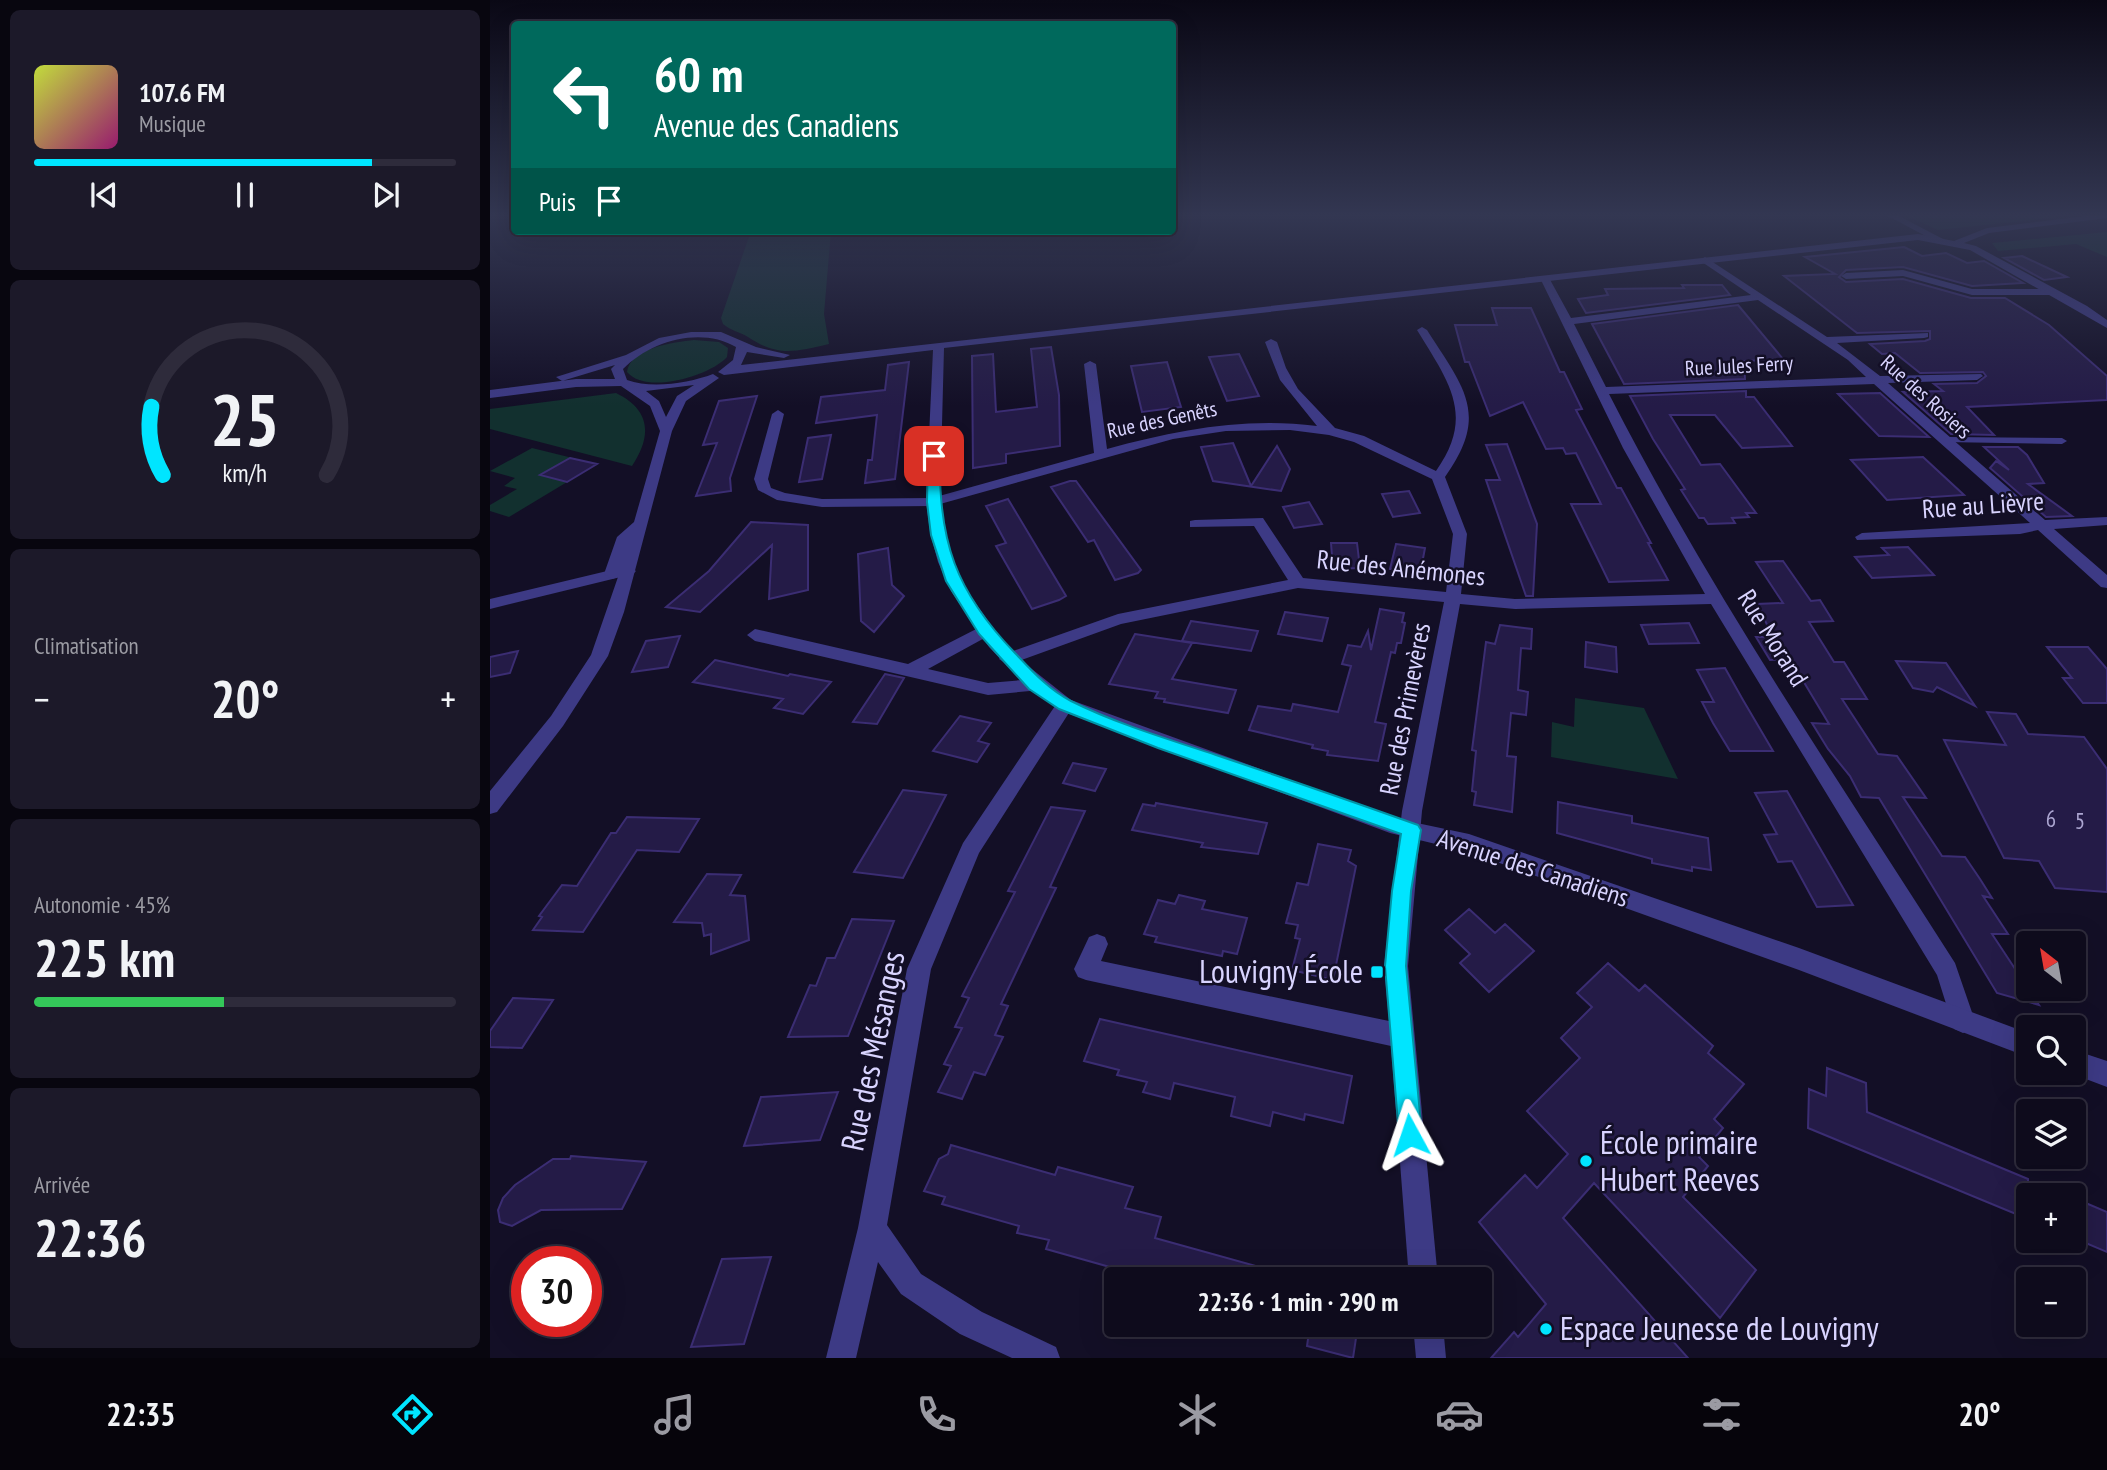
<!DOCTYPE html>
<html lang="fr">
<meta charset="utf-8">
<style>
:root{--surface:#0e0b1c;--page:#1c1929;--text:#f1f3f6;--muted:#9b9ba3;--line:#2e2b3b;--accent:#00e5ff}
body{margin:0;font-family:"PT Sans Narrow",sans-serif;background:var(--page);color:var(--text);height:100vh;display:flex;flex-direction:column;font-size:26px;white-space:nowrap}
*{box-sizing:border-box;margin:0}
p{font-size:23px;color:var(--muted)}
.icon{flex:none;width:38px;height:38px;fill:none;stroke:currentColor;stroke-width:2;stroke-linecap:round;stroke-linejoin:round}
.map{position:relative;flex:1;overflow:hidden}
.details{display:flex;flex-direction:column;gap:10px;padding:10px;background:#08060f;width:490px}
.details>*{flex:none}
.banner{position:absolute;left:21px;top:21px;width:665px;height:214px;border-radius:7px;box-shadow:0 7px 28px #0002,0 0 0 2px var(--line);background:#00695c;color:#fff;overflow:hidden}
.needle{width:46px;rotate:329deg}
.tools{position:absolute;left:1526px;top:931px;display:grid;gap:14px}
.tools a{display:grid;place-items:center;width:70px;height:70px;border-radius:7px;background:var(--surface);box-shadow:0 7px 28px #0002,0 0 0 2px var(--line);font-size:35px}
.speed{position:absolute;left:21px;top:1246px;display:flex;gap:14px;font-size:35px;font-weight:700;text-align:center}
.speed>*{display:grid;place-content:center;width:91px;height:91px;border-radius:50%;background:var(--surface);box-shadow:0 7px 28px #0002,0 0 0 2px var(--line);line-height:1}
.speed .limit{border:10px solid #d22;background:#fff;color:#111}
.pin{position:absolute;display:grid;place-items:center;width:60px;height:60px;color:#fff;margin:-30px;border-radius:14px;box-shadow:0 4px 10px #0006}
.me{position:absolute;width:77px;margin:-38px;rotate:355deg;stroke-linejoin:round;filter:drop-shadow(0 0 5px #0008)}
.turn{display:flex;align-items:center;gap:24px;height:147px;padding:0 28px;font-size:32px}
.turn .icon{width:91px;height:91px;stroke-width:2.5}
.turn b{display:block;font-size:49px;line-height:60px}
.then{display:flex;align-items:center;height:66px;padding:0 28px;background:#0003;gap:14px;font-size:26px}
.big{font-size:52px;font-weight:800;line-height:1.1}
.details .card{flex:1;display:flex;flex-direction:column;justify-content:center;gap:10px;min-width:0;padding:0 24px;border-radius:10px;background:var(--page)}
.details .dial{align-items:center;gap:0}
.dial svg{height:182px;overflow:visible;fill:none;stroke:var(--line);stroke-width:7;stroke-linecap:round;text-anchor:middle}
.dial text{fill:var(--text);stroke:none}
.song{display:flex;align-items:center;gap:21px}
.cover{width:84px;height:84px;border-radius:10px;background:linear-gradient(135deg,hsl(70 70% 55%),hsl(320 70% 35%))}
.played{height:7px;border-radius:4px;background:linear-gradient(90deg,var(--accent) 80%,var(--line) 80%)}
.keys{display:flex;justify-content:space-around;direction:ltr}
.heat{display:flex;justify-content:space-between;align-items:center;font-size:38px;direction:ltr}
.charge{height:10px;border-radius:5px;background:linear-gradient(90deg,#34c759 45%,var(--line) 0)}
.trip{position:absolute;left:614px;top:1267px;width:388px;height:70px;border-radius:7px;background:var(--surface);box-shadow:0 7px 28px #0002,0 0 0 2px var(--line);font-weight:800;line-height:70px;text-align:center}
.tab-bar{display:flex;height:112px;justify-content:space-around;align-items:center;background:#06040b;color:var(--muted)}
.tab-bar .icon{width:49px;height:49px}
.tab-bar .current{color:var(--accent)}
.tab-bar b{font-size:32px;color:var(--text)}
main{display:flex;flex:1;min-height:0}
.map>svg:first-child{display:block}
.green{fill:#12302f}
.building{fill:#241b47;stroke:#3b2d73;stroke-width:2}
.lines{fill:none;stroke-linecap:round;stroke-linejoin:round}
.service{fill:#3d3a85;fill-rule:evenodd}
.minor{fill:#3d3a85;fill-rule:evenodd}
.tertiary{fill:#3d3a85;fill-rule:evenodd}
.route{fill:#00e5ff;stroke:#0095a6;stroke-width:2}
.poi-dot{fill:#00e5ff;stroke:#130f26;stroke-width:2.5}
.labels{text-anchor:middle;stroke-width:5;stroke-linejoin:round;paint-order:stroke}
.far-street-label{font-size:21px;fill:#d9d4ff;stroke:#130f26}
.number-label{font-size:23px;fill:#aca6d1}
.street-label{font-size:26px;fill:#d9d4ff;stroke:#130f26}
.near-poi-label{font-size:32px;fill:#d9d4ff;stroke:#130f26;text-anchor:start}
.near-street-label{font-size:32px;fill:#d9d4ff;stroke:#130f26}
</style>
<main>
<section class="details">
<div class="card">
<div class="song"><i class="cover"></i><div><b>107.6 FM</b><p>Musique</p></div></div>
<div class="played"></div>
<div class="keys"><svg class="icon" aria-label="previous" viewBox="0 0 24 24"><path d="M18 5L8 12l10 7zM5 5v14"/></svg><svg class="icon" aria-label="pause" viewBox="0 0 24 24"><path d="M8 5v14M16 5v14"/></svg><svg class="icon" aria-label="next" viewBox="0 0 24 24"><path d="M6 5l10 7-10 7zM19 5v14"/></svg></div>
</div>
<div class="card dial"><svg viewBox="0 0 100 80">
<path d="M14 69A42 42 0 1 1 86 69"/>
<path d="M14 69A42 42 0 0 1 9 39" stroke="#00e5ff"/>
<text x="50" y="56" font-size="32" font-weight="700">25</text>
<text x="50" y="72" font-size="11">km/h</text>
</svg></div>
<div class="card"><p>Climatisation</p>
<div class="heat"><a>−</a><b class="big">20°</b><a>+</a></div>
</div>
<div class="card"><p>Autonomie · 45%</p><b class="big">225 km</b><div class="charge"></div></div>
<div class="card"><p>Arrivée</p><b class="big">22:36</b></div>
</section>
<div class="map">
<svg width="1617" height="1358" viewBox="0 0 1617 1358">
<rect width="100%" height="100%" fill="#130f26"/>
<!-- green -->
<path class="green" d="M1417 216H1578L1448 230Z
M261 231H341L334 314 339 344C304 352 288 357 258 337 250 332 241 331 233 324L231 318Z
M1617 232V257L1586 244 1508 251 1502 243Z
M204 340 229 342 238 348 237 357C220 376 156 395 137 372 140 348 184 342 204 340Z
M126 393C161 410 162 436 142 466L0 429V409Z
M42 448 107 464 19 517 0 511V505L27 489 14 486 25 478 0 471Z
M1085 698 1154 708 1188 779 1061 757 1062 722 1084 727Z"/>
<!-- building -->
<path class="building" d="M1414 247 1432 256 1456 253 1477 263 1494 261 1533 283 1482 286 1413 267 1356 270 1349 277 1356 282 1413 279 1481 298H1515L1559 325 1617 376V400L1477 407 1504 435 1461 434 1413 392 1453 391 1444 384 1487 383 1496 376 1493 372 1430 373 1405 353 1392 354 1380 344 1435 341 1440 339V331L1367 333 1294 276 1345 274 1315 257Z
M1532 256 1577 277 1554 280 1514 258Z
M1192 285H1232L1240 295 1096 313 1088 299 1118 295 1115 289 1194 288Z
M1248 305 1293 359 1254 361 1255 379 1134 384 1102 324Z
M1002 308H1041L1070 372H1074L1092 409 1086 410 1127 488H1131L1161 543H1158L1178 580 1119 582 1081 504H1111L1086 453 1076 454 1073 448 1056 449 1033 402 1000 416 979 362H975L965 325H1007Z
M561 347 569 395 570 446 516 454V463L483 468 482 356 503 354 506 412 547 407 541 349Z
M749 354 769 396 737 401 719 357Z
M419 362 405 479 375 483 378 460H382L387 415 326 423 331 397 395 390 398 365Z
M677 362 691 407 652 412 641 366Z
M1256 391V397H1264L1302 446 1252 448 1225 415H1180L1211 465 1230 464 1266 513H1256L1259 517 1242 518 1245 523 1218 524 1214 518H1209L1191 490 1195 489 1163 439 1140 396Z
M1390 393 1439 437 1389 436 1348 394Z
M267 396 240 478 241 491 206 496 227 443 213 445 229 401Z
M341 435 332 479 309 482 318 438Z
M743 443 761 486 787 446 800 469 791 491 723 481 711 447Z
M1017 444 1047 524 1043 596H1036L996 480H1010L996 445Z
M1494 447H1528L1537 455 1554 483 1538 484 1582 516 1556 517 1500 468 1506 461 1519 470Z
M1433 457 1474 495 1397 500 1361 460Z
M80 458 107 464 77 482 50 475Z
M580 481H586L651 570 648 573 625 580 604 540 598 542 561 487Z
M919 491 930 513 903 517 892 494Z
M518 499 576 596 569 600 542 609 506 546 516 543 496 506Z
M819 502 832 524 804 528 793 507Z
M261 522 318 525V590L279 599 282 545 210 612 176 607 219 571Z
M841 543H867L870 568 843 569Z
M906 544 935 548 930 574 900 569Z
M1418 547 1444 575 1382 578 1365 557 1399 555 1392 548Z
M398 548 402 585 414 596 384 632 371 621 368 554Z
M1293 561 1321 601 1330 600 1343 621 1319 622 1344 662H1354L1377 699H1352L1388 754 1407 756 1436 798 1413 797 1452 856 1475 857 1490 879 1502 898 1493 896 1518 934H1502L1549 1005 1507 993 1389 798 1371 797 1360 776 1338 749 1322 723 1339 724 1300 659 1280 660 1266 637H1283L1267 604 1293 603 1266 562Z
M890 609 914 613 912 622 915 623 911 643H907L905 653 901 652 885 722 896 724 888 761 837 755 838 751 822 748 823 745 759 730 768 706 801 711 803 704 848 712 861 666 852 664 858 645 871 647 878 631 881 650Z
M795 612 838 618 832 641 788 634Z
M701 621 768 631 761 651 692 641Z
M1199 623 1209 643 1159 644 1151 625Z
M1010 625 1042 629 1041 649 1031 648 1028 690 1038 692 1036 715 1021 713 1017 756 1026 757 1022 812 984 805 986 792 982 791 986 751 982 750 996 642 1005 644Z
M645 634 702 643 682 679 746 690 738 713 674 702 675 699 665 698 668 692 619 684Z
M190 636 178 667 142 672 156 641Z
M1096 642 1126 647 1127 672 1095 667Z
M1557 647H1598L1617 669V703H1593L1573 678H1582Z
M28 651 20 673 0 677V657Z
M225 660 298 676 300 674 341 682 313 714 284 708 293 699 203 682Z
M1406 661 1456 663 1485 706 1447 687 1443 692 1423 688Z
M1235 668 1253 700 1283 751H1240L1223 723 1212 702H1224L1207 670Z
M395 674 414 678 387 724 363 722Z
M1497 712 1526 714 1538 734 1594 737 1617 769V892L1565 888 1549 861 1514 858 1454 740 1516 745Z
M470 716 501 723 488 741 499 744 487 762 443 751Z
M583 763 616 769 605 791 573 783Z
M413 790 456 795 413 878 364 872Z
M1297 791 1320 831 1363 905 1327 907 1302 861 1288 862 1274 835 1287 834 1265 793Z
M1068 802 1142 816V823L1218 838 1221 870 1202 867V871L1162 863V859L1067 833Z
M666 803 777 823 768 854 711 847 713 843 642 830 653 804 665 806Z
M561 807 595 811 560 887 566 888 511 1004 518 1006 505 1035 513 1037 495 1075 484 1072 472 1099 448 1092 461 1066 454 1064 472 1028 465 1027 479 998 472 996 525 892 518 891Z
M137 817 209 819 189 852 147 850 93 932 43 930 52 917 49 916 72 885 87 886 121 833H126Z
M828 844 861 850 858 861 866 866 843 980 802 970 810 939 805 938 808 925 796 923 807 883 818 885Z
M217 874 251 875 240 895 255 896 259 940 221 954V934L214 936 212 923 184 922Z
M689 895 715 901 712 909 757 918 747 954 733 951 732 956 665 942 667 937 654 934 668 900 685 904Z
M979 909 1005 933 1015 924 1044 951 999 992 970 963 980 954 955 930Z
M362 919 404 921 358 1036 298 1037 320 985 326 986 337 958H345Z
M1118 963 1149 991 1155 985 1223 1046 1218 1053 1254 1084 1224 1119 1233 1128 1209 1157 1218 1166 1193 1197 1266 1270 1230 1318 1104 1183 1073 1218 1198 1358H1001L1024 1332 1028 1337 1056 1304 989 1222 1035 1175 1047 1188 1078 1154 1037 1111 1090 1058 1071 1038 1102 1007 1087 993Z
M23 998 63 1000 32 1048 0 1047V1031Z
M610 1019 862 1076 853 1123 815 1114 814 1120 783 1112 780 1126 741 1116 745 1097 684 1083 680 1099 653 1092 657 1082 627 1075 629 1070 594 1061Z
M1337 1068 1376 1083 1377 1112 1538 1179V1219L1318 1128 1319 1089 1336 1096Z
M348 1092 330 1140 254 1146 271 1097Z
M461 1145 565 1175 568 1167 643 1187 635 1208 671 1217 665 1238 791 1273 790 1279H632L634 1271 556 1249 559 1240 527 1233 529 1226 452 1204 455 1197 434 1191 449 1159 458 1154Z
M81 1156 156 1162 132 1209 51 1210 22 1226 10 1222 8 1210 13 1198 25 1185 63 1159H80Z
M1584 1198 1617 1212V1252L1584 1238Z
M281 1257 254 1344 201 1347 232 1259Z
M820 1325H868L863 1358 817 1346Z"/>
<g class="lines">
<!-- service -->
<path class="service" d="M1457 437 1572 438 1577 441 1572 444 1453 442 1452 440Z"/>
<!-- minor -->
<path class="minor" d="M1398 216H1409L1453 239 1445 241Z
M1215 257 1337 337 1438 333V337L1434 338 1347 343 1390 376 1491 374 1493 376 1487 380 1398 383 1555 520 1617 517V525L1564 529 1617 575V588L1611 587 1548 530 1530 534 1367 540 1365 537 1372 533 1540 523 1384 384 1119 394C1220 592 1346 776 1465 963L1485 1021 1482 1029 1473 1033 1464 1029 1447 975 1221 604 1025 609 970 604 932 811 918 966 948 1279H919L901 1046 596 980 588 977 584 969 599 937 607 934 615 937 618 944 611 961 899 1021 894 966 912 811 954 602 808 588 631 624 518 665 509 659 512 655 628 614 798 580 764 526 700 527V521L705 520 773 518 813 578 956 592 963 534 942 479 864 442 839 435 800 430 736 431 683 439 443 506 332 507 287 500 268 490 264 479 282 414 288 410 294 414 278 479 281 488 295 493 332 499 442 498 604 453 594 364 600 361 606 364 617 449C687 430 754 417 827 426L790 380 775 342 781 339 787 342 796 368 808 389 845 428 874 436 946 471C986 415 958 381 927 330L932 327 937 330C974 388 1000 414 955 477L977 534 971 594 1025 599 1215 594 1133 448 1050 278 1058 276 1081 318 1261 295 1212 262 1210 260ZM1268 300 1358 360 1376 377 1116 387 1084 324Z
M1413 270 1482 289H1564L1569 292 1564 295H1482L1413 276 1356 279 1351 276 1356 273Z
M138 566 146 571 143 574 0 609V599Z
M494 625 500 627 502 631 500 635 438 669 498 683 545 679 554 685 551 690 498 695 265 641 257 635 265 629 418 664Z
M575 698 581 700 584 705 489 853 441 969 397 1225 431 1274 492 1312 566 1347 570 1358H522L470 1334 411 1294 388 1262 366 1358H336L368 1228 417 969 473 843 569 700Z
M923 1325H953L956 1358H926Z"/>
<!-- tertiary -->
<path class="tertiary" d="M1596 216H1617V218L1499 233 1474 243 1486 246 1597 306 1617 320V328L1480 250 1428 240 454 348 450 501 454 532 464 562 477 591 511 639 533 662 581 700 908 819 979 834 1309 948 1538 1033V1057L1309 970 979 852 900 833 569 710 521 670 499 647 461 591 448 562 440 532 436 501 443 350 234 375 228 372 243 360 246 347C211 326 160 341 133 369L137 380C162 389 199 383 223 374L229 378 196 401 182 431 134 612 118 656 73 726 7 812 0 814V791L61 716 101 655 128 577 122 579 114 574 127 537 144 522 170 431 160 406 131 386 86 387 0 398V390L86 379H125L121 369 125 365 72 381 66 377 136 355 169 338 201 332H231L266 347 300 355 294 358 257 352 251 365 1428 234 1464 241 1497 228ZM204 385 187 396 176 417 169 401 156 391Z
M1584 1050 1617 1061V1087L1580 1073H1584Z"/>
</g>
<!-- sky -->
<linearGradient id="sky" x2="0" y2="1"><stop stop-color="#0a0815"/><stop offset="0.53" stop-color="#333752"/><stop offset="1" stop-color="#333752" stop-opacity="0"/></linearGradient>
<rect width="1617" height="406" fill="url(#sky)"/>
<!-- route -->
<path class="route" d="M444 453 450 456C448 541 466 592 525 653 542 671 559 690 581 701 627 724 678 739 726 755 794 778 861 801 928 825L931 830 921 891 916 966 932 1135 929 1144 920 1147 912 1144 909 1135 895 966 902 891 911 834 668 748 569 709 539 689 489 634 456 581 441 535 437 502 438 456Z"/>
<!-- markers -->
<g class="poi-dot">
<rect x="880" y="965" width="14" height="14" rx="3.5"/>
<circle cx="1096" cy="1161" r="7"/>
<circle cx="1056" cy="1329" r="7"/>
</g>
<g class="labels">
<!-- far-street labels -->
<g class="far-street-label">
<text transform="translate(1249 366) rotate(-3)" y="7">Rue Jules Ferry</text>
<text transform="translate(1436 397) rotate(42)" y="7">Rue des Rosiers</text>
<text transform="translate(672 420) rotate(-12)" y="7">Rue des Genêts</text>
</g>
<!-- number labels -->
<g class="number-label">
<text x="1561" y="827">6</text>
<text x="1590" y="829">5</text>
</g>
<!-- street labels -->
<g class="street-label">
<text transform="translate(1493 505) rotate(-4)" y="9">Rue au Lièvre</text>
<text transform="translate(911 568) rotate(6)" y="9">Rue des Anémones</text>
<text transform="translate(1283 638) rotate(58)" y="9">Rue Morand</text>
<text transform="translate(915 709) rotate(-79)" y="9">Rue des Primevères</text>
<text transform="translate(1043 868) rotate(18)" y="9">Avenue des Canadiens</text>
</g>
<!-- near-poi labels -->
<g class="near-poi-label">
<text x="873" y="983" text-anchor="end">Louvigny École</text>
<text x="1110" y="1154">École primaire<tspan x="1110" dy="37">Hubert Reeves</tspan></text>
<text x="1070" y="1340">Espace Jeunesse de Louvigny</text>
</g>
<!-- near-street labels -->
<g class="near-street-label">
<text transform="translate(383 1051) rotate(-78)" y="11">Rue des Mésanges</text>
</g>
</g>
</svg>
<div class="tools">
<a><svg class="needle" viewBox="-14 -14 28 28"><path d="M0-13l5 13h-10z" fill="#e53935"/><path d="M0 13l5-13h-10z" fill="#9b9ba3"/></svg></a>
<a><svg class="icon" aria-label="search" viewBox="0 0 24 24"><circle cx="10" cy="10" r="6"/><path d="M15 15l6 6"/></svg></a>
<a><svg class="icon" aria-label="layers" viewBox="0 0 24 24"><path d="M12 4l9 5-9 5-9-5zM3 14l9 5 9-5"/></svg></a>
<a>+</a>
<a>−</a>
</div>
<div class="speed"><div class="limit">30</div></div>
<div class="pin" style="left:444px;top:456px;background:#d93025"><svg class="icon" aria-label="arrive" viewBox="0 0 24 24"><path d="M6 21V4h12l-3 4 3 4H6"/></svg></div>
<svg class="me" style="left:920px;top:1135px" viewBox="-20 -20 40 40"><path d="M0-17L14 15 0 8-14 15z" fill="#00e5ff" stroke="#fff" stroke-width="4"/></svg>
<div class="trip">22:36 · 1 min · 290 m</div>
<div class="banner">
<div class="turn"><svg class="icon" aria-label="left" viewBox="0 0 24 24"><path d="M17 20v-9H6M10 6l-5 5 5 5"/></svg><div><b>60 m</b>Avenue des Canadiens</div></div>
<div class="then">Puis<svg class="icon" aria-label="arrive" viewBox="0 0 24 24"><path d="M6 21V4h12l-3 4 3 4H6"/></svg></div>
</div>
</div>
</main>
<nav class="tab-bar">
<b>22:35</b>
<svg class="icon current" aria-label="directions" viewBox="0 0 24 24"><path d="M12 3l9 9-9 9-9-9zM9 14v-3h6M13 9l2 2-2 2"/></svg>
<svg class="icon" aria-label="music" viewBox="0 0 24 24"><path d="M9 18V5l10-2v13"/><circle cx="6" cy="18" r="3"/><circle cx="16" cy="16" r="3"/></svg>
<svg class="icon" aria-label="phone" viewBox="0 0 24 24"><path d="M5 4h4l2 5-3 2q2 4 5 5l2-3 5 2v4C11 20 4 13 5 4z"/></svg>
<svg class="icon" aria-label="climate" viewBox="0 0 24 24"><path d="M12 3v18M4 7l16 10M4 17L20 7"/></svg>
<svg class="icon" aria-label="car" viewBox="0 0 24 24"><path d="M5 17H2v-5l4-1 3-4h7l3 4 3 1v5h-3M9 17h6M6 11h13"/><circle cx="7" cy="17" r="2"/><circle cx="17" cy="17" r="2"/></svg>
<svg class="icon" aria-label="filters" viewBox="0 0 24 24"><path d="M4 7h16M4 17h16"/><circle cx="9" cy="7" r="2"/><circle cx="15" cy="17" r="2"/></svg>
<b>20°</b>
</nav>
